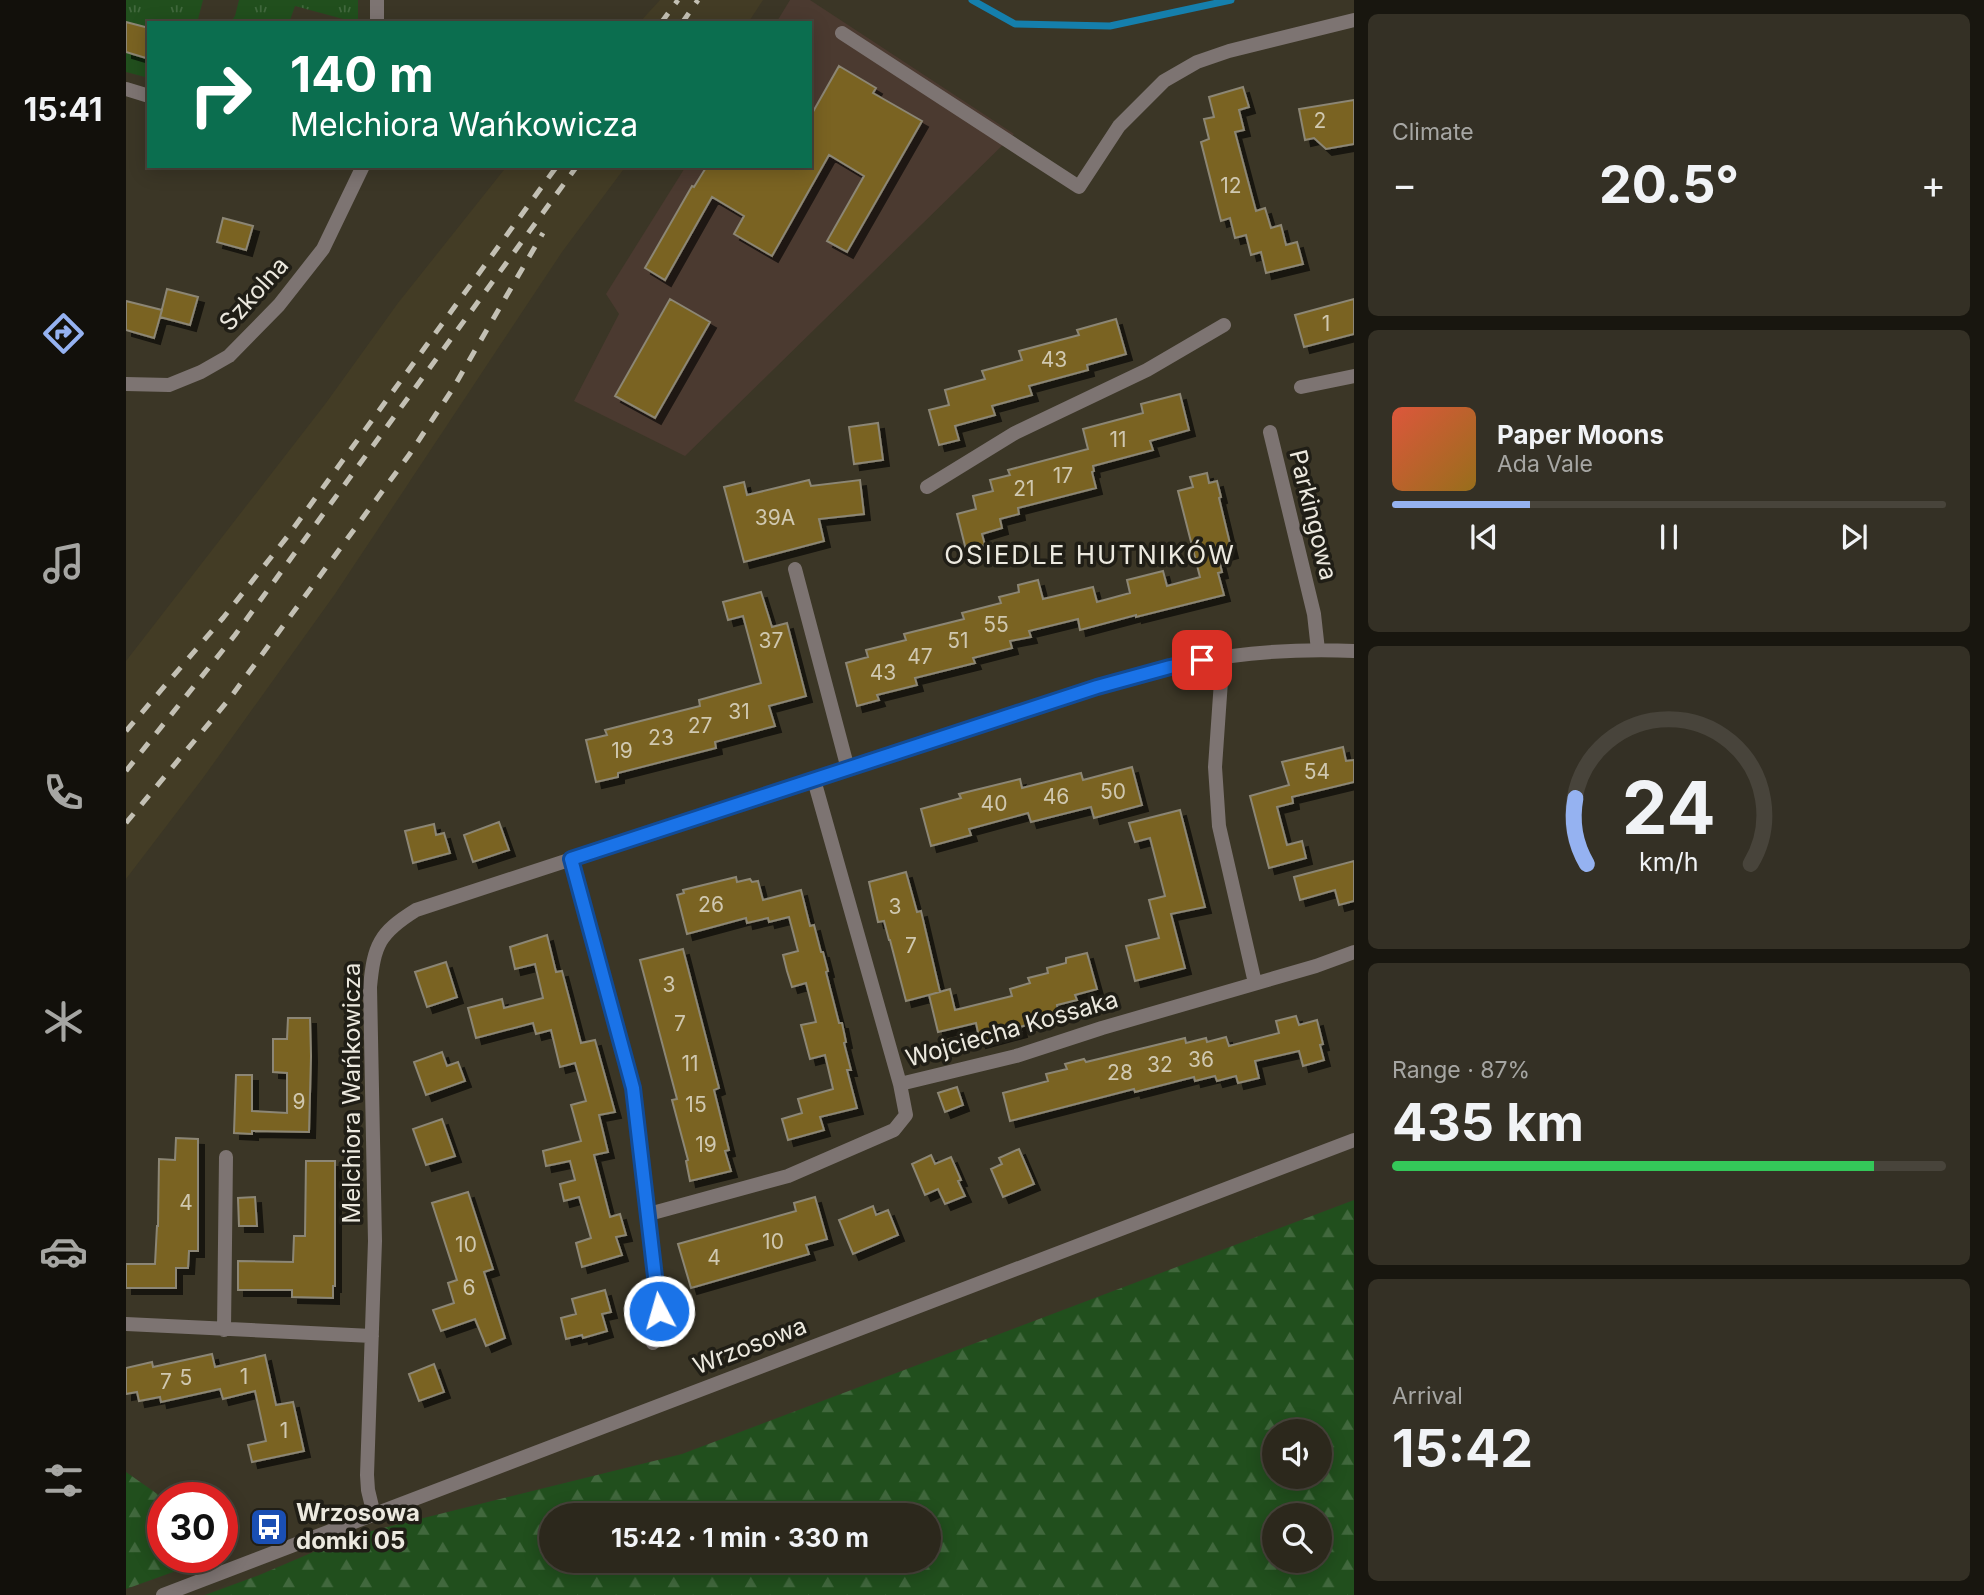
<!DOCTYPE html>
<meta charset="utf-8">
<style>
:root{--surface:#2c281c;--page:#343025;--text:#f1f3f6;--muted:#a6a6a3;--line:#48443b;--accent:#95b2f1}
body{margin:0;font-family:Inter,sans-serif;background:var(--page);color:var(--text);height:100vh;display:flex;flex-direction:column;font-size:26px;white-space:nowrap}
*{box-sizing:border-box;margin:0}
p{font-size:23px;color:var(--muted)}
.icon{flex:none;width:38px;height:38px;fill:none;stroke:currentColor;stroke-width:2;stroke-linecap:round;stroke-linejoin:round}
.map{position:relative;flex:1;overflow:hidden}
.details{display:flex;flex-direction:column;gap:14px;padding:14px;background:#18160f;width:630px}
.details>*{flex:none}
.banner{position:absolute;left:21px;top:21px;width:665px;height:147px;border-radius:0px;box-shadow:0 4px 18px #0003,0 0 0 2px var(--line);background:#0b6e4f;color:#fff;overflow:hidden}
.fabs{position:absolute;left:1136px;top:1419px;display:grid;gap:14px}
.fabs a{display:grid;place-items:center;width:70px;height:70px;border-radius:50%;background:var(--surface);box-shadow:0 4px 18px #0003,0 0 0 2px var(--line);font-size:35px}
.speed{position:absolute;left:21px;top:1482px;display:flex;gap:14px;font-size:35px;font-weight:700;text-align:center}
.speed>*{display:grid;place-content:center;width:91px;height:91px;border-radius:50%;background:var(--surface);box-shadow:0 4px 18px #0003,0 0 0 2px var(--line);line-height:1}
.speed .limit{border:10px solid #d22;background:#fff;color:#111}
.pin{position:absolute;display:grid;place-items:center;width:60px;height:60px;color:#fff;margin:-30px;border-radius:14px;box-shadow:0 4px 10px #0006}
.me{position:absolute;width:77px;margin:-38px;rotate:354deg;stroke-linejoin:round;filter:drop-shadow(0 0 5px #0008)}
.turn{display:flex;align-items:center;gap:24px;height:147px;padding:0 28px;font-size:32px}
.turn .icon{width:91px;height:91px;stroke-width:2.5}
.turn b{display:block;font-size:49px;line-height:60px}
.big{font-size:52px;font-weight:700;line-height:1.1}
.details .tile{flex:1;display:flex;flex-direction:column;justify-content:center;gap:10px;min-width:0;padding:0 24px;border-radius:10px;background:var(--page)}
.details .dial{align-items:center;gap:0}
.dial svg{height:182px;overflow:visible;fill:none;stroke:var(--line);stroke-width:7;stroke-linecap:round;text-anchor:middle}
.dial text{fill:var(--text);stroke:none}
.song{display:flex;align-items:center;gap:21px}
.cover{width:84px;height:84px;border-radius:10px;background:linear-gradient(135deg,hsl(10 70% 55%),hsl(40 70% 35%))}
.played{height:7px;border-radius:4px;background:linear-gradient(90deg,var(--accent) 25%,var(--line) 25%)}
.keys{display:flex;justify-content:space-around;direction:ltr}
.heat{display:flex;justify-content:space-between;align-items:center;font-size:38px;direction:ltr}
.charge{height:10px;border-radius:5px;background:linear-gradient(90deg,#34c759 87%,var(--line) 0)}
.trip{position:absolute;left:413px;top:1503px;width:402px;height:70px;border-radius:35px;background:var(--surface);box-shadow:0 4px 18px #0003,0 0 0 2px var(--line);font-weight:700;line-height:70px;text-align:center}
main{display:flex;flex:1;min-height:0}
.tabs{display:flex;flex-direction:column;width:126px;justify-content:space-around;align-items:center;background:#12100b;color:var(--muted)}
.tabs .icon{width:49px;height:49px}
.tabs .active{color:var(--accent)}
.tabs b{font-size:32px;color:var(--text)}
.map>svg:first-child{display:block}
.built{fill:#433c25}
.industrial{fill:#4b3a30}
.grass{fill:url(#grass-tufts)}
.forest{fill:url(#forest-firs);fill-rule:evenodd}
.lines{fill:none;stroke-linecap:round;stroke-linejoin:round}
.stream{stroke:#157fac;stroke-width:7}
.building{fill:#7a6421;stroke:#8c8674;stroke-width:2;filter:url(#shadow)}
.minor{stroke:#7d7472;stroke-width:14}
.tertiary{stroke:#7d7472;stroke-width:14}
.rail{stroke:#c3c0b4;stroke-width:5;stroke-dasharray:12 12;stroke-linecap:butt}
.route-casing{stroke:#114b97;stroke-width:18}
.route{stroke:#1a73e8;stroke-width:12}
.labels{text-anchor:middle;stroke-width:7;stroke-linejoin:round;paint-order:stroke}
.number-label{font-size:21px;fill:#d0c8b0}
.street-label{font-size:24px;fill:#ece9df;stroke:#201e16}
.poi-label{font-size:24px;font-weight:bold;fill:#ece9df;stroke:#201e16;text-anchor:start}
.neighbourhood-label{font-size:26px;letter-spacing:2px;fill:#ece9df;stroke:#201e16}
</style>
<main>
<nav class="tabs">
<b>15:41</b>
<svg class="icon active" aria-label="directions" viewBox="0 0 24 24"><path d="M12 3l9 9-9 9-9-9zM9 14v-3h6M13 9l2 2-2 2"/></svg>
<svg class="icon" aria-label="music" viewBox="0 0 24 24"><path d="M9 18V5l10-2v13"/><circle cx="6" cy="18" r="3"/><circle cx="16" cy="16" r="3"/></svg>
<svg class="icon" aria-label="phone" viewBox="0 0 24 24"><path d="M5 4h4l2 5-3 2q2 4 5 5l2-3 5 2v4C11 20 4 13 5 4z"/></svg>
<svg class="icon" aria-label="climate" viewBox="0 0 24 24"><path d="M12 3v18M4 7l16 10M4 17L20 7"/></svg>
<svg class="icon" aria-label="car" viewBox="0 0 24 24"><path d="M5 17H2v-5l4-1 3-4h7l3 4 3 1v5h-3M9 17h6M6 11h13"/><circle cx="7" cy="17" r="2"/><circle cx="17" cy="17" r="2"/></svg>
<svg class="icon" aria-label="filters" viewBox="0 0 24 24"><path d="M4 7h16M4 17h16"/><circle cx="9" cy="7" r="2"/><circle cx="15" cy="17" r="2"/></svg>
</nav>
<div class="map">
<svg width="1228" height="1595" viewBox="0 0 1228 1595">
<defs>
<pattern id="grass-tufts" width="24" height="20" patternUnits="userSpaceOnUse" patternTransform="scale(1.75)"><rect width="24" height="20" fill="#214f1d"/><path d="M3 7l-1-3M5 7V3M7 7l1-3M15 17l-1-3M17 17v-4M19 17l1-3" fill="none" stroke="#41683d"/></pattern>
<pattern id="forest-firs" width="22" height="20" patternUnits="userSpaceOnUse" patternTransform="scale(1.75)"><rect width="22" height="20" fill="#214f1d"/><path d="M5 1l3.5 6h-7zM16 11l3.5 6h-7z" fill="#41683d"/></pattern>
<filter id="shadow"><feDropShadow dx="6" dy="6" stdDeviation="0" flood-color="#0009"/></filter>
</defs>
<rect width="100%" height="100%" fill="#3b3626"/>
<!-- built -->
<path class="built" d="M534 0H637L622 23H513Z
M381 166H500L436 252 209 594 77 778 0 879V661L200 403 272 303Z"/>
<!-- industrial -->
<path class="industrial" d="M664 0H684L888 134 559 456 448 401 493 314 480 294 560 166H684V23H650Z"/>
<!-- grass -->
<path class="grass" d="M0 0H77L71 23H23V78L0 72Z
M113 0H232V23L169 6 163 23H104L109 16Z"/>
<!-- forest -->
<path class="forest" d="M1228 1200V1595H79L131 1576 225 1536 556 1454ZM1148 1432H1194V1477H1148ZM425 1516H803V1561H425ZM1148 1516H1194V1561H1148Z
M0 1472 37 1498V1558H86L0 1589Z"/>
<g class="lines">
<!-- stream -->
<path class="stream" d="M846 0 889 24 984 26 1105 0"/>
</g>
<!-- building -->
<path class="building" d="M0 22 23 28V59L0 52Z
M713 66 750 88 747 93 796 121 721 252 701 241 738 176 703 155 646 256 608 234 618 216 586 197 539 280 519 268 566 186 568 187 581 166H684V117Z
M1117 87 1123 107 1113 110 1118 130 1109 132 1130 211 1139 208 1145 228 1155 225 1160 245 1171 242 1177 264 1140 273 1135 252 1125 255 1120 235 1109 238 1104 218 1095 221 1075 142 1083 139 1078 119 1088 117 1083 97Z
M1228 100V144L1200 149 1188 138 1179 140 1173 109Z
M97 218 127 226 120 250 91 242Z
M41 289 72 297 64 325 34 317Z
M544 299 584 322 529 418 489 396Z
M1228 299V334L1178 347 1169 315Z
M0 301 36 310 28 338 0 330Z
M990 319 1000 354 961 365 962 370 903 386 906 395 866 406 869 415 829 426 833 440 813 445 803 410 823 405 819 390 859 379 856 371 896 360 893 351 953 335 951 330Z
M1054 394 1063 430 1024 441 1027 450 967 466 968 471 966 472 970 488 892 508 893 514 874 519 876 528 856 534 859 545 840 550 831 514 850 509 847 496 867 491 864 480 884 475 882 470 962 449 957 429 1017 413 1015 404Z
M752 423 757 460 728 464 723 427Z
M1081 473 1083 483 1091 481 1095 497 1093 498 1106 552 1092 556 1096 572 1092 573 1098 595 1010 617V615L954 630 952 619 903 631 905 637 884 641 886 648 847 658 849 663 789 678 791 685 751 695 753 700 731 706 720 663 742 657 740 650 780 640 778 634 838 619 836 613 875 603 873 597 893 592 892 585 912 580 917 599 967 587 971 602 1004 593 1001 580 1037 571 1041 586 1074 577 1052 491 1067 487 1064 477Z
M683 480 685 486 734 480 738 514 693 519 698 541 618 562 598 487 618 482 621 495Z
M635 592 646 627 661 623 680 696 643 706 649 726 589 742 590 748 492 773V777L470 782 460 740 481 735 479 730 574 706 573 700 635 683 617 616 602 620 597 602Z
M1217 747 1220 761 1228 760V782L1166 797V796L1167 803 1151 807 1161 845 1176 841 1180 858 1143 868 1124 796 1163 785 1156 762Z
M1006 767 1016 805 968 818 965 807 905 822 902 813 843 829 845 835 805 846 795 809 835 798 833 794 894 779 896 788 955 773 957 780Z
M1054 810 1079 907 1045 914 1059 968 1009 981 1000 946 1033 938 1023 900 1039 896 1024 838 1009 842 1003 823Z
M373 822 383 850 347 862 338 835Z
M308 824 310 835 318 833 324 853 287 863 279 831Z
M1228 861V901L1213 905 1209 890 1174 900 1168 877Z
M780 872 791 912 795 911 814 992 780 1001 764 940H763L758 921 752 922 743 882Z
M610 877 611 882 624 879 626 882 632 881 637 900 675 890 684 926 688 925 695 952H697L702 971 700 972 713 1023H716L720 1042 718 1043 725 1070H721L731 1108 694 1117 698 1130 662 1140 656 1119 676 1113 672 1099 707 1089 699 1055 684 1059 675 1025 690 1022 680 983 666 987 661 971 657 955 672 951 663 917 643 922 642 918 621 923 620 918 561 934 551 895 558 893 557 890Z
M421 935 430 972 436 971 455 1043 469 1040 489 1112 473 1115 482 1152 468 1155 484 1217 494 1214 500 1235 490 1237 496 1255 456 1267 450 1243 465 1238 453 1197 438 1201 434 1184 449 1180 444 1161 420 1166 417 1151 455 1141 445 1105 460 1101 449 1063 434 1067 425 1030 410 1034 407 1023 350 1038 342 1008 376 999 378 1008 417 998 409 964 389 969 384 947Z
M557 949 593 1088 588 1090 603 1150 599 1151 605 1171 564 1181 560 1161 562 1160 546 1100 551 1099 514 960Z
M961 953 971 989 949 995 951 1000 931 1005 932 1011 912 1016 914 1021 894 1027 895 1031 854 1042 850 1023 812 1032 803 995 824 989 829 1010 886 996 884 989 904 983 902 978 922 973 921 968 940 963V958Z
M320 962 331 997 301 1007 289 972Z
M1170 1016 1173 1025 1191 1020 1197 1044 1194 1045 1198 1060 1177 1066 1173 1051 1129 1061 1133 1078 1112 1083 1110 1076 1091 1081 1089 1076 1069 1081 1068 1077 1009 1092 1008 1089 884 1121 877 1093 922 1081 920 1074 941 1069 939 1064 958 1059 960 1062 1059 1038 1060 1043 1080 1038 1081 1042 1100 1037 1103 1046 1153 1033 1150 1021Z
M162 1018H184L185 1056 183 1132 126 1131V1134L108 1133 110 1075H126V1111L161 1113V1073L147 1072V1039H161Z
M316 1052 321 1066 332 1062 339 1081 300 1095 288 1062Z
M831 1087 837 1105 819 1112 812 1093Z
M316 1119 329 1156 300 1165 287 1129Z
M50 1138 72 1139V1251H63L62 1268H50V1288H0V1264H29L31 1226H32L33 1159 49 1160Z
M893 1149 908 1184 877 1197 865 1169 876 1164 873 1158Z
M805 1155 809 1164 825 1157 835 1180 832 1181 839 1196 819 1204 812 1189 799 1195 786 1164Z
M180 1161H209V1286H207V1298L166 1297V1290H112V1261L167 1262 168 1236H179Z
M342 1192 367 1269 358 1272 379 1338 360 1346 349 1319 315 1331 307 1310 328 1303 322 1283 331 1280 306 1203Z
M129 1197 131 1226H113L112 1198Z
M689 1197 701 1239 680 1245 683 1254 565 1288 552 1244 670 1211 668 1203Z
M747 1206 750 1215 762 1210 772 1235 727 1254 713 1220Z
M479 1290 485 1312 476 1314 481 1331 457 1338 456 1335 440 1339 435 1318 450 1314 446 1299Z
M86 1354 89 1367 139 1355 150 1405 167 1402 178 1451 126 1462 122 1445 140 1441 129 1391 97 1399 94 1389 35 1402 34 1397 13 1401 11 1392 0 1394V1368L26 1362 27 1367Z
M308 1364 318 1392 293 1401 283 1374Z"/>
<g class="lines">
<!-- minor -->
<path class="minor" d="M251 0V23
M716 33 953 187 993 126 1038 81 1071 62 1103 51 1228 20
M0 89 23 96
M0 384 43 385 75 372 103 356 153 305 197 249 237 166
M1175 387 1228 376
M1144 432 1188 614 1192 650
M801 487 889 433 1021 370 1098 325
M669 569 722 769
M1094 657 1095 681 1089 767 1093 826 1129 983
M445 859 507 1088 523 1214 533 1311 527 1343
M774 1084 890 1056 976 1028 1190 966 1228 952
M523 1214 662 1176 768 1130 780 1115 774 1084 688 780
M0 1324 246 1336
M98 1330 100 1157
M248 1515 242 1490 241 1475 249 1241 244 987C248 945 253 933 290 910L971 687C1000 679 1030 668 1060 663 1115 653 1172 648 1228 651"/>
<!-- tertiary -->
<path class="tertiary" d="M37 1595 1228 1140"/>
<!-- rail -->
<path class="rail" d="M535 23 552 0
M556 23 572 0
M0 731 97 618 161 537 431 166
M0 771 109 635 451 166
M0 823 104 698 283 455 326 390 417 233"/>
</g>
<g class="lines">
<defs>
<path id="route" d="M533 1311 507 1088 445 859 971 687 1044 667 1076 660"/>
</defs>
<!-- route casing -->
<use href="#route" class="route-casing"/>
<!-- route -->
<use href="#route" class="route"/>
</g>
<!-- icons -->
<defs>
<symbol id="bus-square" viewBox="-11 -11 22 22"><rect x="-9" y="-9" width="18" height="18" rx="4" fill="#1a4fb4" stroke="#201e16"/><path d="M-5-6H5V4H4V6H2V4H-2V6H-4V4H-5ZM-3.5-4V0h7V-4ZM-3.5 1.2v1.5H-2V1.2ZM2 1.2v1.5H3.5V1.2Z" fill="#fff"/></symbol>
</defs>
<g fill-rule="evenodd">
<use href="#bus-square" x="121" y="1505" width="44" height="44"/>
</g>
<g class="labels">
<!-- number labels -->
<g class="number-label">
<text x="1194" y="128">2</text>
<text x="1105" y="193">12</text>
<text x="1200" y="331">1</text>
<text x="928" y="367">43</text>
<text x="992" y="447">11</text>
<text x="937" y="483">17</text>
<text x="898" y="496">21</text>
<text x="649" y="525">39A</text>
<text x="870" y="632">55</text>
<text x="645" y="648">37</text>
<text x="832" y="648">51</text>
<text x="794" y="664">47</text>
<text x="757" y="680">43</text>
<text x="613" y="719">31</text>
<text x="574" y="733">27</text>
<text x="535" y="745">23</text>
<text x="496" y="758">19</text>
<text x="1191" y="779">54</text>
<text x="987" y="799">50</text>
<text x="930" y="804">46</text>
<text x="868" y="811">40</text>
<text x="585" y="912">26</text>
<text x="769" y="914">3</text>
<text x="785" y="953">7</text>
<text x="543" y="992">3</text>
<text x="554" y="1031">7</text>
<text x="1075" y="1067">36</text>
<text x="564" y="1071">11</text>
<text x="1034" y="1072">32</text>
<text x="994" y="1080">28</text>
<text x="173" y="1109">9</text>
<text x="570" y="1112">15</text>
<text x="580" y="1152">19</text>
<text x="60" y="1210">4</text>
<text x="647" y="1249">10</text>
<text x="340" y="1252">10</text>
<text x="588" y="1265">4</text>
<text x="343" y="1295">6</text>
<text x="118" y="1384">1</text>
<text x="60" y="1385">5</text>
<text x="40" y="1389">7</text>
<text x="158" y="1438">1</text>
</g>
<!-- street labels -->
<g class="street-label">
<text transform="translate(128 294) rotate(-48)" y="8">Szkolna</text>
<text transform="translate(1187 515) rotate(76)" y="8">Parkingowa</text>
<text transform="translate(886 1029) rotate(-16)" y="8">Wojciecha Kossaka</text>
<text transform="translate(226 1093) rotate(-90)" y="8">Melchiora Wańkowicza</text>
<text transform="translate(624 1346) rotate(-21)" y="8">Wrzosowa</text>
</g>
<!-- poi labels -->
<g class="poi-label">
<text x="170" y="1521">Wrzosowa<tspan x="170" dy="28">domki 05</tspan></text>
</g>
<!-- neighbourhood labels -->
<g class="neighbourhood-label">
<text x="964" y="564">OSIEDLE HUTNIKÓW</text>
</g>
</g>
</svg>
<div class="fabs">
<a><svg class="icon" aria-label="sound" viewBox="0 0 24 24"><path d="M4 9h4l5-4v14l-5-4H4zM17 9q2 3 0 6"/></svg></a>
<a><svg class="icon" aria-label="search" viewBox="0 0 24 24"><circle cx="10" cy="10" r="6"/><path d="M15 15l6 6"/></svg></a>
</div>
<div class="speed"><div class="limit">30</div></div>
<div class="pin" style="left:1076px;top:660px;background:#d93025"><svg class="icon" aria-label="arrive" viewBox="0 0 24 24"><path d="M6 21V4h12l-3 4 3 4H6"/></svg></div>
<svg class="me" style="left:533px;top:1311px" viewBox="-20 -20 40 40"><circle r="17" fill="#1a73e8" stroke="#fff" stroke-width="3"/><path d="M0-11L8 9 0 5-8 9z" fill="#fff"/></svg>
<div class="trip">15:42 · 1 min · 330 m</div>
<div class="banner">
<div class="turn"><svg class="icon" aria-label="right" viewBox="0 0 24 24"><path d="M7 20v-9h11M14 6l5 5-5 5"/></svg><div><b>140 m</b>Melchiora Wańkowicza</div></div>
</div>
</div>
<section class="details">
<div class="tile"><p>Climate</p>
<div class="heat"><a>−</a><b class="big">20.5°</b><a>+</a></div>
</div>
<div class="tile">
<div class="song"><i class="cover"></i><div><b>Paper Moons</b><p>Ada Vale</p></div></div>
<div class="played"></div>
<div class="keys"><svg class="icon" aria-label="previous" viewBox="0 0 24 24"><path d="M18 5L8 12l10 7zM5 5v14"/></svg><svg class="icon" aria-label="pause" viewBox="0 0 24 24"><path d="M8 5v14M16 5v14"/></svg><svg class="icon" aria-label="next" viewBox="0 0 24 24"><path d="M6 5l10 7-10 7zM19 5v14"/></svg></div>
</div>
<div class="tile dial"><svg viewBox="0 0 100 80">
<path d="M14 69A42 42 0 1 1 86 69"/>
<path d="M14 69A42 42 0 0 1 9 40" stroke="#95b2f1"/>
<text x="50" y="56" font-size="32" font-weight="700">24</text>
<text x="50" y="72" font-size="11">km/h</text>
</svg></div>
<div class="tile"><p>Range · 87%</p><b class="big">435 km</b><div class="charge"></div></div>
<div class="tile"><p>Arrival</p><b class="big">15:42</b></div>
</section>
</main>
